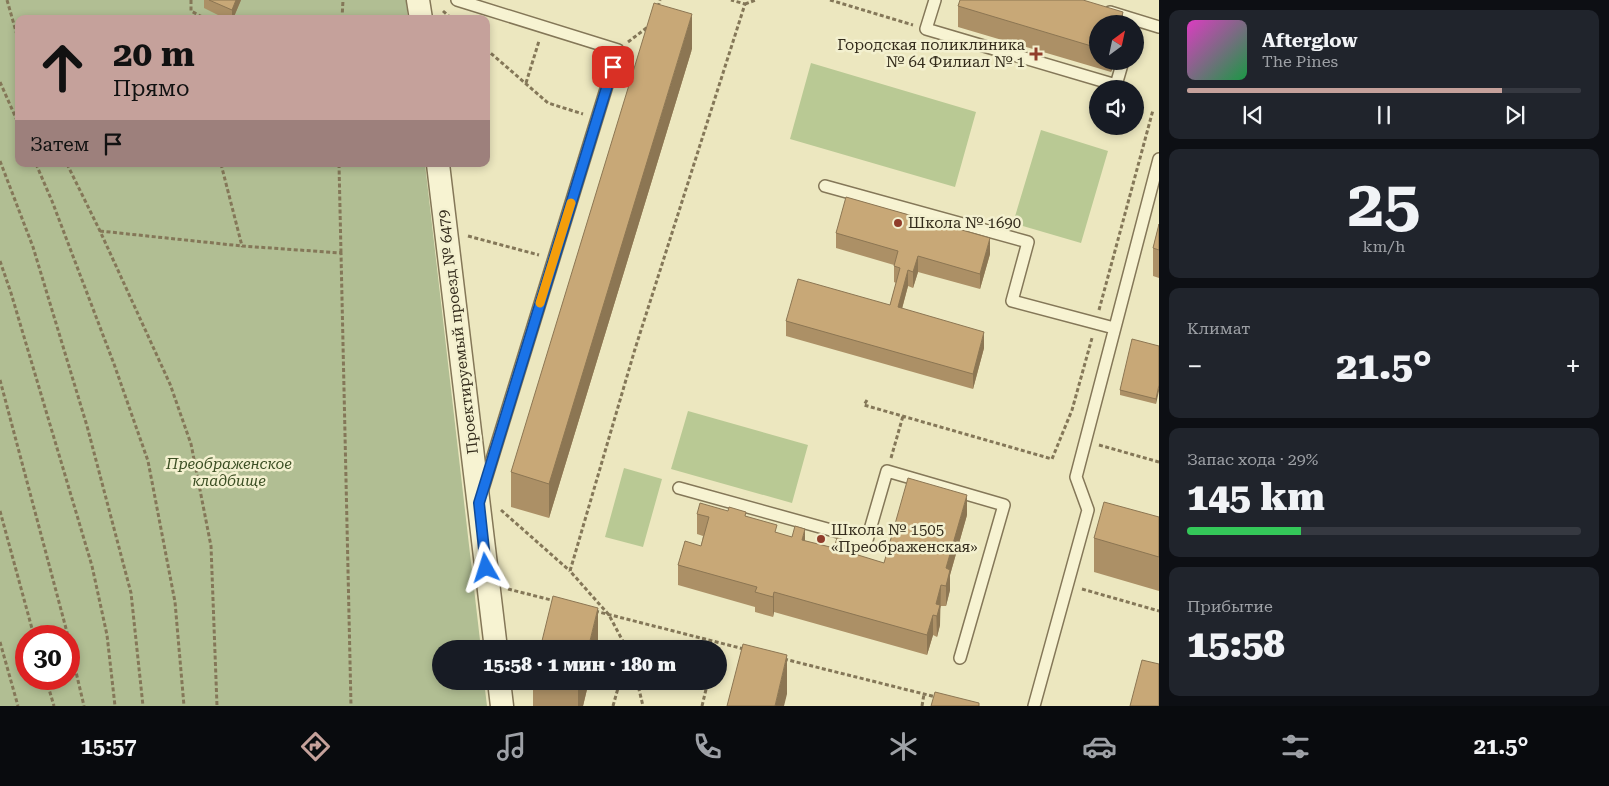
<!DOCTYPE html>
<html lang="ru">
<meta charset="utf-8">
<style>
:root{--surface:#171b24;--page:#20242c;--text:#f1f3f6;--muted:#9ea1a6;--line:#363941;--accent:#c5a19b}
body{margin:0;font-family:"Roboto Serif",serif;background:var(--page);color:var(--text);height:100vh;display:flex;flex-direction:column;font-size:19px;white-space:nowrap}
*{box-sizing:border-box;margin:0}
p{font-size:16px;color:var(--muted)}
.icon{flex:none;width:28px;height:28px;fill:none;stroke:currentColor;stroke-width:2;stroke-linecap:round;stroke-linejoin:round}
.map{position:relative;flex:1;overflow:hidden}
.drawer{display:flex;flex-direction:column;gap:10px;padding:10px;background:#0d0f14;width:450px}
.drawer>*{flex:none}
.banner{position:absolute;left:15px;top:15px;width:475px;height:152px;border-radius:10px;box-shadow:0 2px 8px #0003;background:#c5a19b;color:#111;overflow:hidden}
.needle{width:32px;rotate:33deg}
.controls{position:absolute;left:1089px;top:15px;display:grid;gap:10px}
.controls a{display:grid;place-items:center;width:55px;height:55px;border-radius:50%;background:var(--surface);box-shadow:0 2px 8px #0003;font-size:25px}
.speed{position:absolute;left:15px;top:625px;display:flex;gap:10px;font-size:25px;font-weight:700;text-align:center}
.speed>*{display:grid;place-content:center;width:65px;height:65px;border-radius:50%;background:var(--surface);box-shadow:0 2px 8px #0003;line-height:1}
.speed .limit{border:8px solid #d22;background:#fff;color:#111}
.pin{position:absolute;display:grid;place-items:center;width:42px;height:42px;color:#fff;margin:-21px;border-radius:10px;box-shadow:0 2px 8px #0006}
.me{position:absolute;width:55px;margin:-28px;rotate:354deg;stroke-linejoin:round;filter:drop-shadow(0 0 4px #0008)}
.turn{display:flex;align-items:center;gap:18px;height:105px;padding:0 15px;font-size:22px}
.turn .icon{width:65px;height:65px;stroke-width:2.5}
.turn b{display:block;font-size:35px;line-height:42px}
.then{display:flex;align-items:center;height:48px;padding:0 15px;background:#0003;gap:10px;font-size:19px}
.big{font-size:38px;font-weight:800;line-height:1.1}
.drawer .tile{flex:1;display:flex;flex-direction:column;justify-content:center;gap:8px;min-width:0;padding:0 18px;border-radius:10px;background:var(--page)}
.drawer .dial{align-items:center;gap:0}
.dial b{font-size:65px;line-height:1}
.song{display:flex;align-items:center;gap:15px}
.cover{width:60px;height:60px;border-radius:8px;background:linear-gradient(135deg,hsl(310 70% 55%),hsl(140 70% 35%))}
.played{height:5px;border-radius:2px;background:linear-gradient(90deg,var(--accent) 80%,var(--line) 80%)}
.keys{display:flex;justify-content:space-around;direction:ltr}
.heat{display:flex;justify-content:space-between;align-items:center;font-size:28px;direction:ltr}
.charge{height:8px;border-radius:4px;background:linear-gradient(90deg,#34c759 29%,var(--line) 0)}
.trip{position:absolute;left:432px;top:640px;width:295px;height:50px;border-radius:25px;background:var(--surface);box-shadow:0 2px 8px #0003;font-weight:800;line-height:50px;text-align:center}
.menu{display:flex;height:80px;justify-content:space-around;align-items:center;background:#090b0e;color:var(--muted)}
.menu .icon{width:35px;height:35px}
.menu .selected{color:var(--accent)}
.menu b{font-size:22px;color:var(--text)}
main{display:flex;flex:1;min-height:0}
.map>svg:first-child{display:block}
.green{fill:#b9c994}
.cemetery{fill:#b1be93;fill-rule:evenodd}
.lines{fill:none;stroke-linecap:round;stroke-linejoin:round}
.lane-casing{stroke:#847758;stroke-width:14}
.street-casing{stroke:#847758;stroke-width:25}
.path{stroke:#847758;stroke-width:3;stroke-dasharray:4 2.5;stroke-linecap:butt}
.lane{stroke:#f7f3d2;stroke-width:11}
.street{stroke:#f7f3d2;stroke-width:22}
.wall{fill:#ac9066}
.shaded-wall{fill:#8c7653}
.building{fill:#c8a877;stroke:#8c7653}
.route-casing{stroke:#114b97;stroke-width:12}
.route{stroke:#1a73e8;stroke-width:9}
.slow{stroke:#f59e0b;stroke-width:9}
.poi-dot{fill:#903d2b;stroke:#f3f0cf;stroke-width:2}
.labels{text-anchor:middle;stroke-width:5;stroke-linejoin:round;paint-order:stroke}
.poi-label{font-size:15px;fill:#342c1c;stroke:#f3f0cf;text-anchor:start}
.street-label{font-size:15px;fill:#342c1c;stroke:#f3f0cf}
.park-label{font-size:15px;font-style:italic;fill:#3c4f24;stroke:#f3f0cf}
</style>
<main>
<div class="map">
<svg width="1159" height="706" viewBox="0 0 1159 706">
<rect width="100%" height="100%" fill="#ece7bf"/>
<!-- green -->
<path class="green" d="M811 63 976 112 955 187 790 139Z
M1041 130 1108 151 1081 243 1013 223Z
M688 411 808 445 792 503 671 469Z
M624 468 662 479 643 547 605 537Z"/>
<!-- cemetery -->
<path class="cemetery" d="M0 0H406L408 19H19V164H425L481 649H441V681H484L487 706H0ZM26 636H69V679H26Z"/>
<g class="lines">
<defs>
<path id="lane" d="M457 0 618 50 482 492
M935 0 926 29 1116 85 1123 61
M1110 12 1159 27
M825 186 1028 242 1012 301 1114 328
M679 488 867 540 887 471 1004 505 960 658
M1034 706 1088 510 1076 477 1159 159"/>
<path id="street" d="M418 0 421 19
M438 164 496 649
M499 681 502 706"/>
</defs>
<!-- lane casing -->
<use href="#lane" class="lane-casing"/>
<!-- street casing -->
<use href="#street" class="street-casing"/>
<!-- path -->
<path class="path" d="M7 0 19 42
M191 0V11L206 19
M830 0 913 25
M745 4 756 0
M658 7 660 0
M443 11 452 19
M342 19 343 0
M628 42 649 26
M486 49 548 103 583 114
M0 82 19 125
M526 83 539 41
M0 161 33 247 87 426 131 593 143 706
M36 164 52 201 114 364 148 461 175 602 184 706
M67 164 100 231 170 384 191 444 211 546 217 706
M221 164 242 246 341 253 351 706
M339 164 341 253
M100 231 242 246
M468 236 539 255
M0 261 11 293 92 566 107 635 115 706
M1099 310 1153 110
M0 380 68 636
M867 400 864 405 1052 459 1072 410 1092 338
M1099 445 1159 462
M891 458 903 416
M501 510 570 571
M0 511 34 636
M508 589 555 601
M1082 589 1159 611
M595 611 744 649
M0 642 18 706
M69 642 84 706
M627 649 609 615 570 571 635 349 745 4 731 0
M784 659 936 697
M46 679 54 706
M637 681 643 706
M613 706 620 681
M702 706 708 681
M922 706 924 694"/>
<!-- lane -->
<use href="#lane" class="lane"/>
<!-- street -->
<use href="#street" class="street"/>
</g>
<!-- wall -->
<path class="wall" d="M204 0H241L233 19H226L204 8Z
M958 6 1123 24H1098V61H1115L1111 72 958 27Z
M692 49 549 518 511 507V472Z
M1159 224V278L1153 276V248Z
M836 233 990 254 980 289 918 272 913 288 908 286 902 309 984 348 973 389 786 336V321L890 305 896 283 894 282V265L836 248Z
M1159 346 1156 404 1120 395V390Z
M728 511 746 516 777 533 884 563 967 515 950 575V590L946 606H941L940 609V625L937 637 933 635 927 655 774 612 773 617 755 612V607L678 585V565L701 546 703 536 697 534V514Z
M1159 517V591L1094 572V538Z
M533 681H589L583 706H533Z"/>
<!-- shaded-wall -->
<path class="shaded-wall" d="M236 0H241L233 19H232V10Z
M1123 12V24H1120Z
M692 14V49L549 518V484Z
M1111 61H1115L1111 72Z
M990 238V254L980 289V274Z
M918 256V272L913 288V272Z
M908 270V286L898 323V307Z
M984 332V348L973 389V374Z
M1159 385V391L1156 404V399Z
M967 495V515L950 575V590L946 606V568Z
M805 529V549L802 540Z
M848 541V561L845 551Z
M941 585 940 625 937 637 936 604Z
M774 592V612L773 617V597Z
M598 608V647L597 649H588Z
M933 615V635L927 655V635Z
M787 655V694L784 706H775Z
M580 681H589L583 706H578V687Z"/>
<!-- building -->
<path class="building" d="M209 0H236L232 10Z
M960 0H1083L1123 12 1120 24H1098V48L958 6Z
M654 3 692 14 549 484 511 472Z
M846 197 990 238 980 274 918 256 913 272 908 270 898 307 984 332 973 374 786 321 798 279 890 305 900 268 894 266 898 251 836 233Z
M1159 224V250L1153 248Z
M1132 339 1159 346V385L1156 399 1120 390Z
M908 478 967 495 946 568 950 570 946 586 941 585 936 604 940 605 937 616 933 615 927 635 774 592 773 597 755 592 757 587 678 565 685 541 701 546 709 517 697 514 700 503 728 511 729 507 746 512 745 516 777 525 775 532 792 537 795 526 805 529 802 540 834 548 837 538 848 541 845 551 884 563Z
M1104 502 1159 517V557L1094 538Z
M553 596 598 608 588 649H540Z
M743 644 787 655 775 706H727Z
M1142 660 1159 664V706H1130Z
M556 681H580L578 687Z
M935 692 979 703V706H931Z"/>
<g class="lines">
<defs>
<path id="route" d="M486 568 479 503 613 67"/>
</defs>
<!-- route casing -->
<use href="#route" class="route-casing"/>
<!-- route -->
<use href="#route" class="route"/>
<!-- slow -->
<path class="slow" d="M540 303 571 203"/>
</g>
<!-- markers -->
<g class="poi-dot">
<path d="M1033.5 46.5h5v5h5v5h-5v5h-5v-5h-5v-5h5z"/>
<circle cx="898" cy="223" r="5"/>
<circle cx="821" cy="539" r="5"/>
</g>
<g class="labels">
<!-- poi labels -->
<g class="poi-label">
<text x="1025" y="50" text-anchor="end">Городская поликлиника<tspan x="1025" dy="17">№ 64 Филиал № 1</tspan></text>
<text x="908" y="228">Школа № 1690</text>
<text x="831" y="535">Школа № 1505<tspan x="831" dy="17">«Преображенская»</tspan></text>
</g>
<!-- street labels -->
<g class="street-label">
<text transform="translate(458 332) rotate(-97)" y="5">Проектируемый проезд № 6479</text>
</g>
<!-- park labels -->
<g class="park-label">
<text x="229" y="469">Преображенское<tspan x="229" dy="17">кладбище</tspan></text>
</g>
</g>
</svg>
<div class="controls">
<a><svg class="needle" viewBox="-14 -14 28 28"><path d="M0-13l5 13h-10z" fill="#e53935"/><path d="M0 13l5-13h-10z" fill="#9ea1a6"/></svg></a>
<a><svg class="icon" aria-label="sound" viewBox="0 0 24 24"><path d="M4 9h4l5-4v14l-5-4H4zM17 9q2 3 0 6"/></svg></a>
</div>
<div class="speed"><div class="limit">30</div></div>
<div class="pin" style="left:613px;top:67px;background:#d93025"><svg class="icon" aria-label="arrive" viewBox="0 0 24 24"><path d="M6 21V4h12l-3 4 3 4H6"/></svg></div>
<svg class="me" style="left:486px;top:568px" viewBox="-20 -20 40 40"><path d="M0-17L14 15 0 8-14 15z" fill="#1a73e8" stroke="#fff" stroke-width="4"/></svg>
<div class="trip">15:58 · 1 мин · 180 m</div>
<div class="banner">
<div class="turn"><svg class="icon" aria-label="ahead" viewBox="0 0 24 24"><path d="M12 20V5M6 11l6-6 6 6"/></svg><div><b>20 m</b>Прямо</div></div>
<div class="then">Затем<svg class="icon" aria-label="arrive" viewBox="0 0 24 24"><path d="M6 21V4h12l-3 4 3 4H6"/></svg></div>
</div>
</div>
<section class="drawer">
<div class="tile">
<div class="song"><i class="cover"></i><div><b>Afterglow</b><p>The Pines</p></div></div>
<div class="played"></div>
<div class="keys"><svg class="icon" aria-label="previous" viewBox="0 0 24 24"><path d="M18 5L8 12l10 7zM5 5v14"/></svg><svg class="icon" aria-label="pause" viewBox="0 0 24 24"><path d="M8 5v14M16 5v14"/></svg><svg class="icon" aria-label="next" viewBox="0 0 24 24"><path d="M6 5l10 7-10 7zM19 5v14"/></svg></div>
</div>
<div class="tile dial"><b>25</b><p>km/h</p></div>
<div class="tile"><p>Климат</p>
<div class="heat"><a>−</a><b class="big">21.5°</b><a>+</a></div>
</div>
<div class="tile"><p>Запас хода · 29%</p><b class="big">145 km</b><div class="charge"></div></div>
<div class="tile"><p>Прибытие</p><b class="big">15:58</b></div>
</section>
</main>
<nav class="menu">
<b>15:57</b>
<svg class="icon selected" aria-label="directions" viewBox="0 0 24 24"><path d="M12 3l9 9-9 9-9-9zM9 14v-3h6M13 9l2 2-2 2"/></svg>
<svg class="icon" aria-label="music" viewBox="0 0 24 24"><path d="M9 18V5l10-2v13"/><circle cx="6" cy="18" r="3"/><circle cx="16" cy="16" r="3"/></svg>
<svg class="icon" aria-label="phone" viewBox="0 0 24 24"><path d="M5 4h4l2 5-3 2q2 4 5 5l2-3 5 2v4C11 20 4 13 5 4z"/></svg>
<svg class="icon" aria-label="climate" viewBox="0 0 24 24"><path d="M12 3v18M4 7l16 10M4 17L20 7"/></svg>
<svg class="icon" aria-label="car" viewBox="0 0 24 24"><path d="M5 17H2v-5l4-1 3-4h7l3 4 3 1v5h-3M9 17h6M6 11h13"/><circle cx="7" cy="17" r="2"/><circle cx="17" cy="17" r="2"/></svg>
<svg class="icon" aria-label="filters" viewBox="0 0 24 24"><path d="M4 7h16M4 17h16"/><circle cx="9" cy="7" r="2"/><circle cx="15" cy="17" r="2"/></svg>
<b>21.5°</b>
</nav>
